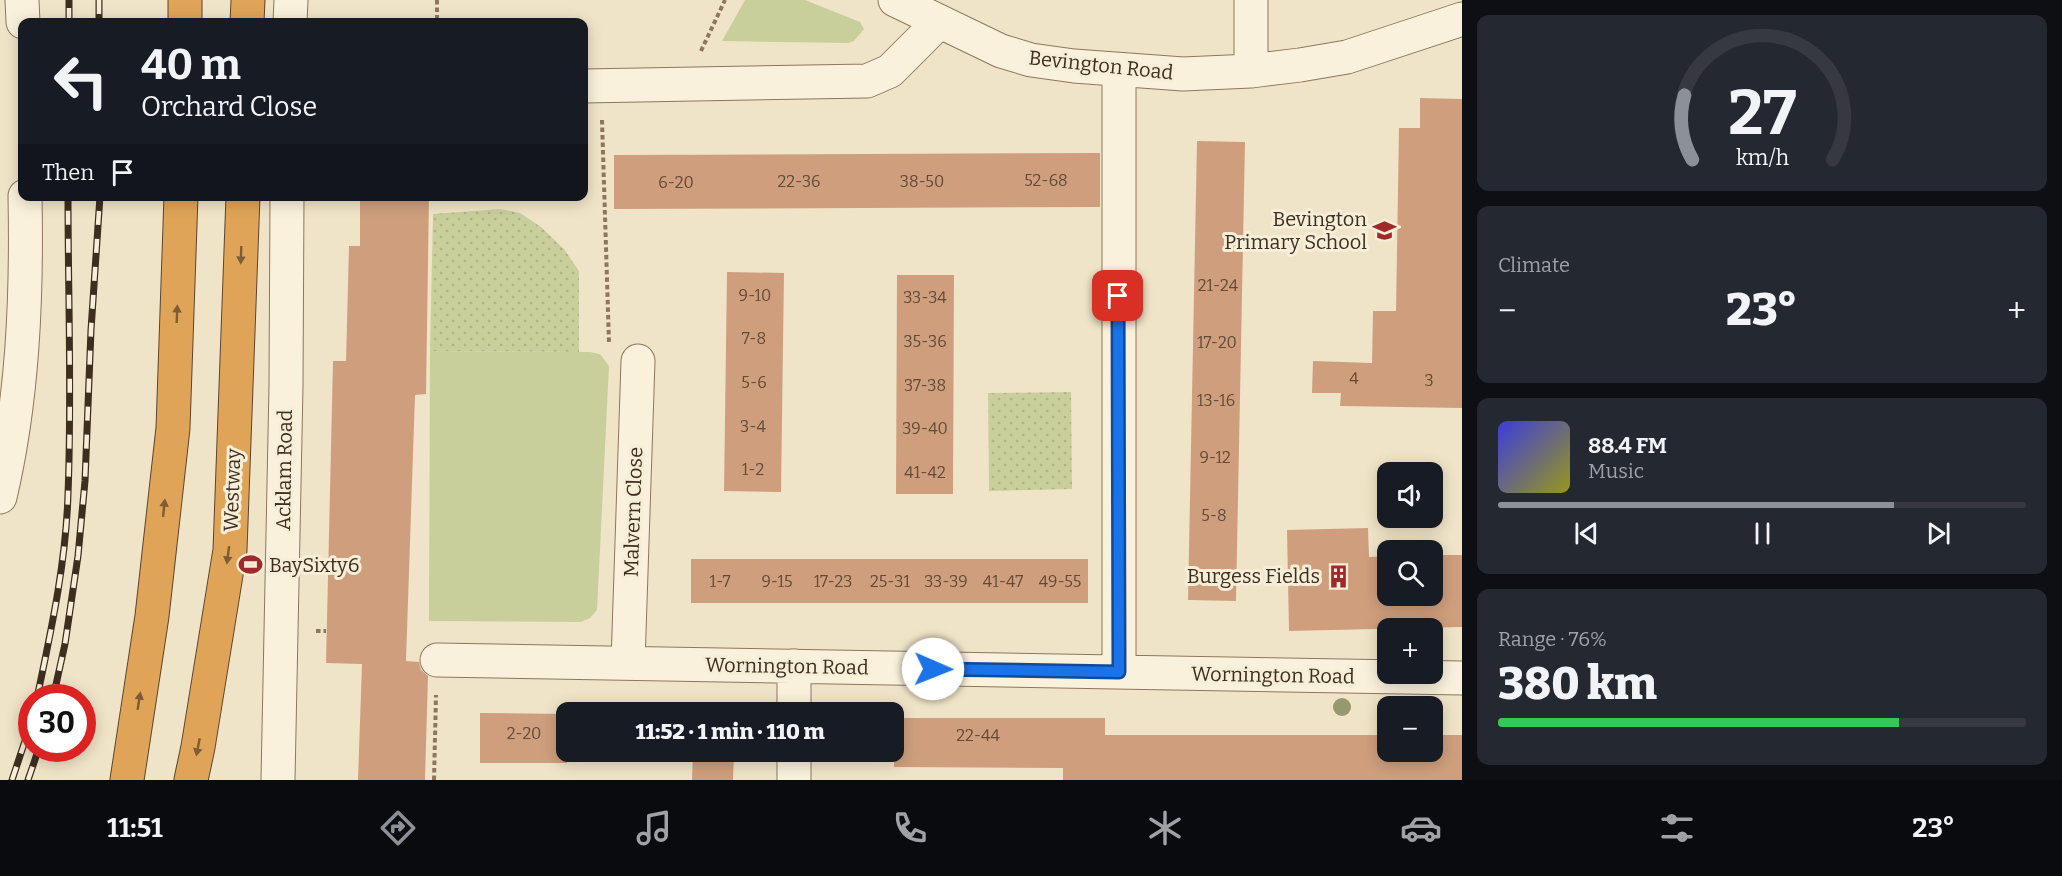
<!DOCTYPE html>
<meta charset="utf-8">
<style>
:root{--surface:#171b24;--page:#242831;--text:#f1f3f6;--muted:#9ea1a6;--line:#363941;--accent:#8c9099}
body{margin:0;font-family:Bitter,serif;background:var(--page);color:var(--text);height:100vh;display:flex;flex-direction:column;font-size:22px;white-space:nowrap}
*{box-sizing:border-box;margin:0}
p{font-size:20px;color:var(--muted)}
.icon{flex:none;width:33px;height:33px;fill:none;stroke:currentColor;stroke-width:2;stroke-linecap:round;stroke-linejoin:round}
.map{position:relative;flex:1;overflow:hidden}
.drawer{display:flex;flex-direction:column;gap:15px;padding:15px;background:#0d0f14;width:600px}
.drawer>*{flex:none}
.banner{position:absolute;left:18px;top:18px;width:570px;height:183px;border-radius:12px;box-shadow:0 3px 15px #0003;background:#171b24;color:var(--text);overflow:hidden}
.fabs{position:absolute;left:1377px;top:462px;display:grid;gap:12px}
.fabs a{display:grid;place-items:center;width:66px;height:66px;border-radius:12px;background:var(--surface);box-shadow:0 3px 15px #0003;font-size:30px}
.speed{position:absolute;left:18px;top:684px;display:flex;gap:12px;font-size:30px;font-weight:700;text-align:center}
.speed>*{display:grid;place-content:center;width:78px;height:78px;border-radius:50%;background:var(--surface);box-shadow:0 3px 15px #0003;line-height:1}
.speed .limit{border:9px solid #d22;background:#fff;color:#111}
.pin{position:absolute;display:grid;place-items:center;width:51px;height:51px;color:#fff;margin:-26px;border-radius:12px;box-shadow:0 3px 9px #0006}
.me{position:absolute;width:66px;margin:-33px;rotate:91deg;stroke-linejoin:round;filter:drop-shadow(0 0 4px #0008)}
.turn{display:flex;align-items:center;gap:21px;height:126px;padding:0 24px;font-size:27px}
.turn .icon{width:78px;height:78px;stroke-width:2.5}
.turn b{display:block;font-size:42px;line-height:51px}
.then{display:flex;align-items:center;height:57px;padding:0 24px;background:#0003;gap:12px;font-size:22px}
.big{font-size:45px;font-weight:800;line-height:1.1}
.drawer .widget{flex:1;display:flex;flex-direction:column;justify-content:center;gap:9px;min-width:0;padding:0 21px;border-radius:12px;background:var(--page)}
.drawer .dial{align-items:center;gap:0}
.dial svg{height:156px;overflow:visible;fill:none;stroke:var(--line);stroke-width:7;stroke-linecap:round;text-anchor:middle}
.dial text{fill:var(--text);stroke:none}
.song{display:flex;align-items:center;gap:18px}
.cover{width:72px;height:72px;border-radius:9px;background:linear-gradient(135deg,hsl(240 70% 55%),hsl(60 70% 35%))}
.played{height:6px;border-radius:3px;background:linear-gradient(90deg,var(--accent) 75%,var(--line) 75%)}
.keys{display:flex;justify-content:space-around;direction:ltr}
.heat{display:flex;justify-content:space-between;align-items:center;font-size:33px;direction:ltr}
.charge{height:9px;border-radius:4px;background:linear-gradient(90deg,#34c759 76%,var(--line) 0)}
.trip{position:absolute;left:556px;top:702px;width:348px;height:60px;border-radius:12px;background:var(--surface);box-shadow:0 3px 15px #0003;font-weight:800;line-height:60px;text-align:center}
.tab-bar{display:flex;height:96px;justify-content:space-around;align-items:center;background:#090b0e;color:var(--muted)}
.tab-bar .icon{width:42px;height:42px}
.tab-bar .on{color:var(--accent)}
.tab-bar b{font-size:27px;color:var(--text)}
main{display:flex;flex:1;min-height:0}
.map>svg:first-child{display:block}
.park{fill:url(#park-dots)}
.garden{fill:#c9cf9b}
.building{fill:#cf9f7d}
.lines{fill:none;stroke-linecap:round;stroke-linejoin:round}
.minor-casing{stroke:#8d765c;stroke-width:35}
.highway-casing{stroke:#5b4430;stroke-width:35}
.path{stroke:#8d765c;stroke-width:4;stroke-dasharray:4.5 3;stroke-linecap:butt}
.minor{stroke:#faf1dc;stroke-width:33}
.highway{stroke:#e0a458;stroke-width:33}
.rail-casing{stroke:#3d2e20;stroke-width:7}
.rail{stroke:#f7eed8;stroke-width:4.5;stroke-dasharray:14;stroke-linecap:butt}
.tree{fill:#96986f}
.oneway{fill:#7e5d36}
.route-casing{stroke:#114b97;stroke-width:15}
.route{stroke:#1a73e8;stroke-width:10}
.labels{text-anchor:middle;stroke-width:6;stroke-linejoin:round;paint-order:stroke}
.number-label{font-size:16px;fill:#624a37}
.street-label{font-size:20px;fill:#3d2e20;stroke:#f7eed8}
.poi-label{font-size:20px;fill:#3d2e20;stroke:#f7eed8;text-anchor:end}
</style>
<main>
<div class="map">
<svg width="1462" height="780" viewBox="0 0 1462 780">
<defs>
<pattern id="park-dots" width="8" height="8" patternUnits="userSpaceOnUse" patternTransform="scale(1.5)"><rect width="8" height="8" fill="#c9cf9b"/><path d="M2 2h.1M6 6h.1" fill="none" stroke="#aeb285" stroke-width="1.8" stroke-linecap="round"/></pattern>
</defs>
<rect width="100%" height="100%" fill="#f0e4c8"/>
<!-- park -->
<path class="park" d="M500 209 520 213 541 227 564 249 579 271V352L430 351 433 214Z
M1071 392 1072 489 989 491 988 393Z"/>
<!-- garden -->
<path class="garden" d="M745 0H805L860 22 864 29 854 41 848 43 722 41Z
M430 351 590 352 600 354 609 366 597 610 590 618 581 622 429 621Z"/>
<!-- building -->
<path class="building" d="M1420 98 1462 99V408L1340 406 1341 393H1312L1313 361 1372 363 1373 311H1396L1399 128H1420Z
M1197 141 1245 142 1236 601 1188 600Z
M1100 153V207L614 209V155Z
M360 196H429L426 394 415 395 406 661 419 662 421 670 428 676 425 780H358L362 664 326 663 333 361H346L349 246H360Z
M727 272 784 273 781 492 724 491Z
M897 275H954L953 494H896Z
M1368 528 1369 557 1388 556V596H1432V555H1462V627L1289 631 1287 530Z
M691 559H1088V603H691Z
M480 713 567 714V763H480Z
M894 718H1105V735H1388V752H1432V735H1462V780H1063V768L894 767Z
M693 752H734L733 780H692Z"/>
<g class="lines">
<defs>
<path id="minor" d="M22 0 23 22
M895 0 1001 51 1031 60 1074 66 1183 74 1251 71 1300 65 1347 57 1462 19
M290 22 291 0
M1251 71V0
M584 86 867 81 890 71 939 22
M0 497C23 399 27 297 25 196
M437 660 1462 678
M628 663 638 361
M794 666V712
M1119 672V70
M794 752V780
M278 780 286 386 287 196"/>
<path id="highway" d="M185 22V0
M247 22 248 0
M127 780 152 616 173 428 181 196
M191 780 198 747 230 550 243 196"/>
</defs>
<!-- minor casing -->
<use href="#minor" class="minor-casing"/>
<!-- highway casing -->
<use href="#highway" class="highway-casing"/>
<!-- path -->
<path class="path" d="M437 0V22
M701 51 725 0
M602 120 609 343
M316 631H326
M434 780 436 695"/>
<!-- minor -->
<use href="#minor" class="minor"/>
<!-- highway -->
<use href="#highway" class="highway"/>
<defs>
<path id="rail" d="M99 0V22
M69 22V0
M37 698C51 631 66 563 68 494 72 395 68 296 68 196
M53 698 65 644 78 556 85 481 91 330 100 196
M12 780 32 720
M28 780 39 748"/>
</defs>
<!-- rail casing -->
<use href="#rail" class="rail-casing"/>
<!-- rail -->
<use href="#rail" class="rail"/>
</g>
<!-- trees -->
<circle class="tree" cx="1342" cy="707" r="9"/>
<!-- one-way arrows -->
<defs><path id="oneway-solid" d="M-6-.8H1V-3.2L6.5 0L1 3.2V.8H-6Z" transform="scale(1.5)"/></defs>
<g class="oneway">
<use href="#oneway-solid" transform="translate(241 255) rotate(92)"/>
<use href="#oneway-solid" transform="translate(177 314) rotate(-88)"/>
<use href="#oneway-solid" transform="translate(164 508) rotate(-84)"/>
<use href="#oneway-solid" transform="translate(228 555) rotate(97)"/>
<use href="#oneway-solid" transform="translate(139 701) rotate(-81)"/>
<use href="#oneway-solid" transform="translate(198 747) rotate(101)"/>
</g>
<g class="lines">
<defs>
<path id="route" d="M933 669 1119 672 1118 296"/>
</defs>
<!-- route casing -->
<use href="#route" class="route-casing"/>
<!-- route -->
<use href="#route" class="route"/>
</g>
<!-- icons -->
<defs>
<symbol id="school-bare" viewBox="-9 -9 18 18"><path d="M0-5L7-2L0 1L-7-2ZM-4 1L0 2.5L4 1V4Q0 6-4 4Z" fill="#9e2a2b" stroke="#f7eed8" stroke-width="2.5" paint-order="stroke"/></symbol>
<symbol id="stadium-bare" viewBox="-9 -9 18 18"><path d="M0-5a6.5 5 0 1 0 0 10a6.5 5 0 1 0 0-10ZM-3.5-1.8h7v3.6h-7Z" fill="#9e2a2b" stroke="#f7eed8" stroke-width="2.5" paint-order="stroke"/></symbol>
<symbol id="building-bare" viewBox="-9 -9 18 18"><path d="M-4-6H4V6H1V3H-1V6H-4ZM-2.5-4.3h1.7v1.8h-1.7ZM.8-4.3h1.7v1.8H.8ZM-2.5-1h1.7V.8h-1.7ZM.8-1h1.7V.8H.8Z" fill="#9e2a2b" stroke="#f7eed8" stroke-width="2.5" paint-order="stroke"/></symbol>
</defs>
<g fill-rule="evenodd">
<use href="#school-bare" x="1368" y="214" width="33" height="33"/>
<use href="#stadium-bare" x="234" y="548" width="33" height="33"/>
<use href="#building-bare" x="1322" y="560" width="33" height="33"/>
</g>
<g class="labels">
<!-- number labels -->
<g class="number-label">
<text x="1046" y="186">52-68</text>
<text x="799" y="187">22-36</text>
<text x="922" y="187">38-50</text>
<text x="676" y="188">6-20</text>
<text x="1218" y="291">21-24</text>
<text x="755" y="301">9-10</text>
<text x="925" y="303">33-34</text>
<text x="754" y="344">7-8</text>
<text x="925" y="347">35-36</text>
<text x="1217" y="348">17-20</text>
<text x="1354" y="384">4</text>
<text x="1429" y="386">3</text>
<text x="754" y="388">5-6</text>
<text x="925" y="391">37-38</text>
<text x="1216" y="406">13-16</text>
<text x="753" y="432">3-4</text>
<text x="925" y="434">39-40</text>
<text x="1215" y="463">9-12</text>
<text x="753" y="475">1-2</text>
<text x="925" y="478">41-42</text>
<text x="1214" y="521">5-8</text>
<text x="720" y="587">1-7</text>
<text x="777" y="587">9-15</text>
<text x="833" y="587">17-23</text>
<text x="890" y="587">25-31</text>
<text x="946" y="587">33-39</text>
<text x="1003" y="587">41-47</text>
<text x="1060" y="587">49-55</text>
<text x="524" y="739">2-20</text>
<text x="978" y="741">22-44</text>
</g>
<!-- street labels -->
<g class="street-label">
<text transform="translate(1101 65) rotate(6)" y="7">Bevington Road</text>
<text transform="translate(284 470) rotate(-89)" y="7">Acklam Road</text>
<text transform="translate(232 490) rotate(-88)" y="7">Westway</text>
<text transform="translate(633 512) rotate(-88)" y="7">Malvern Close</text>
<text transform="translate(787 666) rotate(1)" y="7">Wornington Road</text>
<text transform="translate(1273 675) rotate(1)" y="7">Wornington Road</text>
</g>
<!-- poi labels -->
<g class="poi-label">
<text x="1367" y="226">Bevington<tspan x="1367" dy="23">Primary School</tspan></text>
<text x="269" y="572" text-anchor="start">BaySixty6</text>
<text x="1320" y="583">Burgess Fields</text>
</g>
</g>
</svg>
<div class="fabs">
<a><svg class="icon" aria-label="sound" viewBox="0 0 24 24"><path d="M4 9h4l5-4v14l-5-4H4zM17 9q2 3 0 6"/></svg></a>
<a><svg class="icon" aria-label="search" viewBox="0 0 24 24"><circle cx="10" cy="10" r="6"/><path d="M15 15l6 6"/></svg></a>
<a>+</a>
<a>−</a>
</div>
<div class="speed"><div class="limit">30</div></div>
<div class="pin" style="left:1118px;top:296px;background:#d93025"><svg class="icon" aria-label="arrive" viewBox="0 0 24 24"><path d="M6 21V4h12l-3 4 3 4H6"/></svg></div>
<svg class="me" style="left:933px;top:669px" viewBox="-20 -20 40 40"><circle r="19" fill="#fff"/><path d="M0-13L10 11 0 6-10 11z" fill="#1a73e8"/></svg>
<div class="trip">11:52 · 1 min · 110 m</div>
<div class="banner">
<div class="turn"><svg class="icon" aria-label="left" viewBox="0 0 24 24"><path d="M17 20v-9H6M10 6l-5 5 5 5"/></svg><div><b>40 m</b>Orchard Close</div></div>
<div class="then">Then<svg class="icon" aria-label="arrive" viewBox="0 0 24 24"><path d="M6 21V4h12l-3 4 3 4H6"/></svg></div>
</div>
</div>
<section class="drawer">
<div class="widget dial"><svg viewBox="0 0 100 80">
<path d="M14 69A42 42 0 1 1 86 69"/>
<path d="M14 69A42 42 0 0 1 10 36" stroke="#8c9099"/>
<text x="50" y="56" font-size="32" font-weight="700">27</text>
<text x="50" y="72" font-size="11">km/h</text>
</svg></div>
<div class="widget"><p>Climate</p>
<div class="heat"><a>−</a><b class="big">23°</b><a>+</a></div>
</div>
<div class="widget">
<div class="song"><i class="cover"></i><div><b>88.4 FM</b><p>Music</p></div></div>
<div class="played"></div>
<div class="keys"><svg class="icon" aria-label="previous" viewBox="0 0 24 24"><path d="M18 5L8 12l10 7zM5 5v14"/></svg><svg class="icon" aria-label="pause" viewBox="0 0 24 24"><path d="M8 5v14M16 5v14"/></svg><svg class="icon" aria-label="next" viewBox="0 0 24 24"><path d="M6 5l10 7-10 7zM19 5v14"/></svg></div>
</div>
<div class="widget"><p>Range · 76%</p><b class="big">380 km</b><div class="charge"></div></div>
</section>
</main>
<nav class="tab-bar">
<b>11:51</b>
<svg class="icon on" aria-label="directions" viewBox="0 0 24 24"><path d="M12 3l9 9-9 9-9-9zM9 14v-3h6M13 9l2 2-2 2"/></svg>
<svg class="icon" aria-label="music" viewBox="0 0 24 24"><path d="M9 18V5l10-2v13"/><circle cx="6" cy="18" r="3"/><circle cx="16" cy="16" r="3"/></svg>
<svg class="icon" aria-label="phone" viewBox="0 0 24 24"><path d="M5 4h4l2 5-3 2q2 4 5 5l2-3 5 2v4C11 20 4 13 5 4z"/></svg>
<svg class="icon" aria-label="climate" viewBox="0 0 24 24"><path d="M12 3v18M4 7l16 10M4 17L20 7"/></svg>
<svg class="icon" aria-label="car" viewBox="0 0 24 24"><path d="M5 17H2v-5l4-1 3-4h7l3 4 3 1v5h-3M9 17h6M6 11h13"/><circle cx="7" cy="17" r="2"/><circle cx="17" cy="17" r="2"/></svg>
<svg class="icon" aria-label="filters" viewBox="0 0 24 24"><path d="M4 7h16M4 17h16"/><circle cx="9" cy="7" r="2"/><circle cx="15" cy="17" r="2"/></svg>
<b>23°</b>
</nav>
